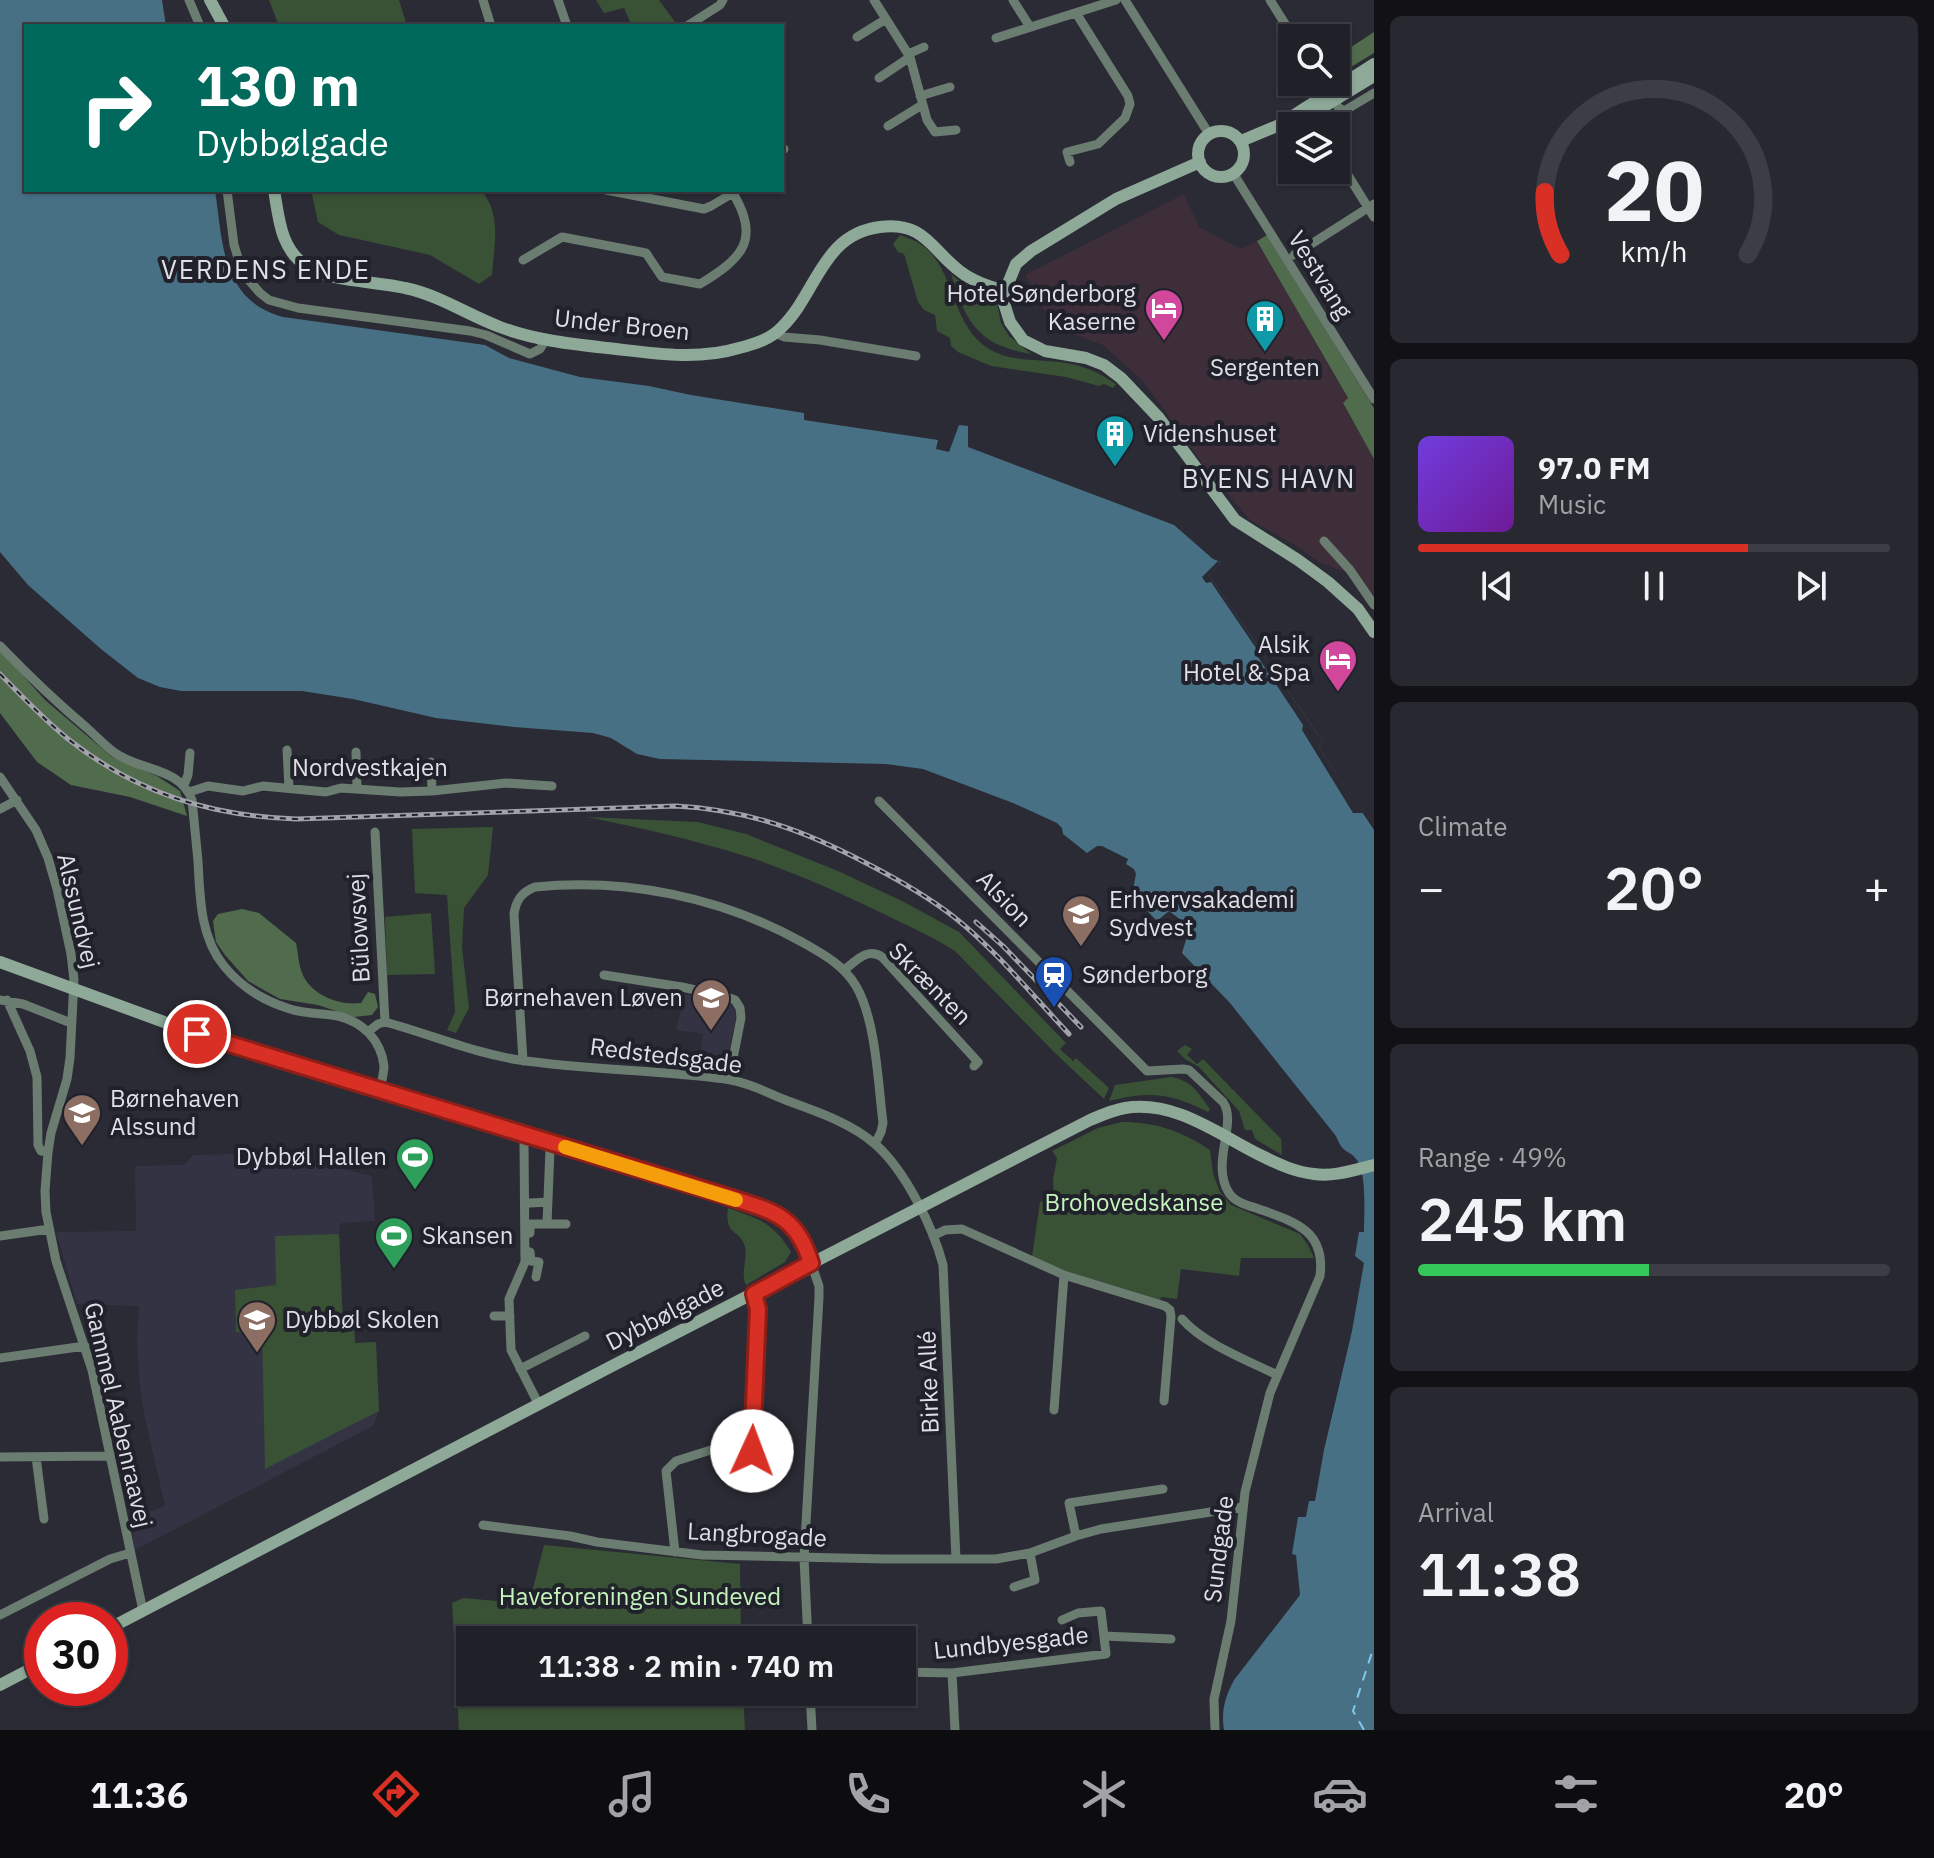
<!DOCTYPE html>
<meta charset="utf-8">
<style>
:root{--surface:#202028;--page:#282830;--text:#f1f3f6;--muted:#a2a3a8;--line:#3d3e45;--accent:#d93025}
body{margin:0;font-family:"IBM Plex Sans",sans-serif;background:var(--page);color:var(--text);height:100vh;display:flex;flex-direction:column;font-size:30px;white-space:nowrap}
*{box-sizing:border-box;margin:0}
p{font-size:26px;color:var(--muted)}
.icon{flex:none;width:44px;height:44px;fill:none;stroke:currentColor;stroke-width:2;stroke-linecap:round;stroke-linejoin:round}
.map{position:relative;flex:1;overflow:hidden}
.side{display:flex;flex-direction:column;gap:16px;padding:16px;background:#121216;width:560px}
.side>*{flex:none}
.hud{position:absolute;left:24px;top:24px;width:760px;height:168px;border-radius:0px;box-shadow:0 2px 6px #0004,0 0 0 2px var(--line);background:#00695c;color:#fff;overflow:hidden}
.controls{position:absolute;left:1278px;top:24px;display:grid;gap:16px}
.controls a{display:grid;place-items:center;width:72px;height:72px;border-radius:0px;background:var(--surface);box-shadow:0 2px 6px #0004,0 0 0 2px var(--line);font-size:40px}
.speed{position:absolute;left:24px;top:1602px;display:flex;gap:16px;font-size:40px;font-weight:700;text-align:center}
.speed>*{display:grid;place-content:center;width:104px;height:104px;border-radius:50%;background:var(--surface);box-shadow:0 2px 6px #0004,0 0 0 2px var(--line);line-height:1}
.speed .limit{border:12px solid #d22;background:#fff;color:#111}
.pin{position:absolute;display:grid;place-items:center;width:68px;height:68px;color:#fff;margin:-34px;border:4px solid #fff;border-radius:50%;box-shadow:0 2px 8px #0007}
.me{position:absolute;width:88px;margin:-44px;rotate:2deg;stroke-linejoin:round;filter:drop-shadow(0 0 6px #0008)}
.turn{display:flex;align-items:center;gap:28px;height:168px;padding:0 40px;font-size:36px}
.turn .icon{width:104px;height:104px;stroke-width:2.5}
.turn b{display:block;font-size:56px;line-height:68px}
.big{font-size:60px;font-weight:600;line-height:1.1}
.side .card{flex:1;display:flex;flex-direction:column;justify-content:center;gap:12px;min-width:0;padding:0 28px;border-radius:12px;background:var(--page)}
.side .dial{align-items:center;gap:0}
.dial svg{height:208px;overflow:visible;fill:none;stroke:var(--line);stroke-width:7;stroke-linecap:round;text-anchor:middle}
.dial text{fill:var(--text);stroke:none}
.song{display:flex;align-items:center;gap:24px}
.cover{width:96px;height:96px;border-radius:12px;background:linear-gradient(135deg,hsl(260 70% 55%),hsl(280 70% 35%))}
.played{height:8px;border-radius:4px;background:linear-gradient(90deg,var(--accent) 70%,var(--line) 70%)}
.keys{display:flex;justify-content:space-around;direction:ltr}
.heat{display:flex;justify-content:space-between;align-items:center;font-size:44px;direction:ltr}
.charge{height:12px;border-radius:6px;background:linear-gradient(90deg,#34c759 49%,var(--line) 0)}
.trip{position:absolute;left:456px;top:1626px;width:460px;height:80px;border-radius:0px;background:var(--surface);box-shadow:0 2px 6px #0004,0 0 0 2px var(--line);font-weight:600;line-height:80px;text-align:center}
.menu{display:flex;height:128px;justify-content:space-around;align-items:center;background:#0d0d10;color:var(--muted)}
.menu .icon{width:56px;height:56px}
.menu .active{color:var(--accent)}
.menu b{font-size:36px;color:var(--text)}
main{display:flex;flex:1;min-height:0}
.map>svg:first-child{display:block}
.commercial{fill:#3d2e3a}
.built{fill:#333343}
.green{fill:#395135}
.forest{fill:#516b4d}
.water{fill:#477085}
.pier{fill:#2b2b35}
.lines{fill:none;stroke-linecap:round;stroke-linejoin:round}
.ferry{stroke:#82c8ec;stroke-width:2;stroke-dasharray:10 8;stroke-linecap:butt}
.street{stroke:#6b7c71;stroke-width:9}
.secondary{stroke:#8ea998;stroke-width:12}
.rail-casing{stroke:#a2a2aa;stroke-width:5}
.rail{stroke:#21212b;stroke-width:2;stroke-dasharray:6;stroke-linecap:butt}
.route-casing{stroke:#8d1f18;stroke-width:20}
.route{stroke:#d93025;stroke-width:14}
.slow{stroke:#f59e0b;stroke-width:14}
.labels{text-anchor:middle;stroke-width:8;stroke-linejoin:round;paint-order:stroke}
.street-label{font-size:24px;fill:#dfdfe6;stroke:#21212b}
.poi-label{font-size:24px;fill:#dfdfe6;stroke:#21212b;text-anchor:start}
.park-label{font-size:24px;fill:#c5f3bd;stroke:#21212b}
.neighbourhood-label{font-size:26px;letter-spacing:2px;fill:#dfdfe6;stroke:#21212b}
</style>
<main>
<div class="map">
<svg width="1374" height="1730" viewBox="0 0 1374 1730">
<rect width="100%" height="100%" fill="#2b2b35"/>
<!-- commercial -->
<path class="commercial" d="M1184 194 1199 227 1241 249 1257 241 1348 399 1343 404 1374 459V604L1352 574 1321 563 1292 543 1250 520 1204 466 1144 382 1103 345 1053 327 1025 275Z"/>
<!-- built -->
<path class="built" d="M685 994 731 1005 735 1011 736 1015 726 1067 723 1070 698 1069 703 1034 676 1030Z
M276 1153 372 1176 375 1221 342 1223 339 1226 343 1324H354L355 1343 376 1342 379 1411 373 1426 135 1550 129 1519 165 1506 145 1418 140 1387 137 1341 139 1306 77 1304 56 1232 136 1231 135 1166 183 1165 194 1155Z"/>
<!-- green -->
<path class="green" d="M269 0H399L407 26H279Z
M596 0H659L678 26H632L624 8 604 13Z
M311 190H481C502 215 494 244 492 275L479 284 430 255 339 235 318 222Z
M900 235C905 237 912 239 917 242 954 263 949 316 982 344 1007 365 1042 357 1071 364 1088 367 1102 375 1116 384L1113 388 1104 384 1099 386 1066 377 991 366 958 352 951 346 950 338 937 331 935 315 924 310 918 302 904 254 898 252 893 244Z
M951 274 965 286 991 295 996 299 1001 323 1009 336 1031 354C978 345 966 323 951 274Z
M587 817 698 822 746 834 838 871 904 902 959 932 1066 1043 1060 1049 1073 1061 1076 1058 1109 1088 1104 1099 1055 1053 955 951C933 937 908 926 884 914 840 893 795 872 748 857 695 840 641 828 587 817Z
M493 827 488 875 464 908 462 947 469 1008 456 1033 447 1030 455 1012 447 895 415 893 412 829Z
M431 913 435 974 387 975 385 917Z
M1185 1045 1192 1049 1187 1055 1197 1064 1203 1059 1281 1139 1282 1155 1255 1139 1252 1130H1245L1239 1111 1199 1067 1185 1059 1177 1051Z
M1171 1077C1193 1081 1197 1092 1210 1109L1208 1112C1169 1093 1151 1091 1109 1101L1115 1085Z
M1122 1122C1156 1122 1181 1131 1210 1150L1213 1174 1220 1192 1231 1205 1300 1234 1308 1245 1314 1258H1241L1239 1276 1181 1269 1177 1299 1161 1297 1160 1300 1063 1270 1032 1257 1040 1202 1054 1196 1053 1180 1057 1158 1052 1151 1098 1128Z
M728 1208C759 1219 773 1222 791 1252L785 1262 746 1285C740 1272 748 1260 745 1247 741 1229 724 1237 728 1208Z
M339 1234 343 1324H354L355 1343 376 1342 379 1411 265 1469 262 1333 236 1332 235 1290 276 1285 275 1236Z
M544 1545 740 1564 741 1640H470V1692H743L745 1730H459L452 1603 463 1598 529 1604Z"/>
<!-- forest -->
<path class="forest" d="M1374 32V53L1336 76V57Z
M1267 235 1374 408V459L1343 403 1348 398 1257 241Z
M0 650 45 700 112 757 157 776 180 791 187 816 130 797 71 785 37 762 0 713Z
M242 909 259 913 296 943C298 952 298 961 301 970 308 994 338 1006 361 1003L368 992 375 994 378 1007 372 1015 354 1017 318 1005 280 999 248 981 225 955 216 942 213 921 218 914Z"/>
<!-- water -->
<path class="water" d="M0 0H162L166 26H26V190H215C223 243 221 300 283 317L485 345 509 358 580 377 649 386 691 395 804 413V420L938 440 936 449 949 452 959 425 968 426V447L1174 525 1213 559 1221 562 1209 575 1323 742 1318 746 1374 830V1730H1224C1221 1711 1225 1697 1234 1680L1300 1595 1296 1555 1292 1554 1298 1517H1306L1309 1501H1315L1324 1450 1352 1331 1364 1263 1355 1256 1359 1232H1364C1364 1213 1367 1175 1357 1160 1349 1149 1343 1155 1336 1136L1230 1003 1182 953 1190 927 1169 911 1157 921 1132 895 1136 874 1134 869 1126 864 1128 859 1102 846H1097L1087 853 1063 834 1062 828 1057 823 1013 803 923 769 886 764 660 759 637 754 611 738 593 733 514 727 436 718 353 699 302 691H181L160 687 138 678 101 649 28 585 0 552Z"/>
<!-- pier -->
<path class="pier" d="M1218 561 1221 562 1209 575 1323 742 1318 746 1363 813H1353L1302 730 1303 725 1258 657V651L1211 582 1206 583 1202 577Z"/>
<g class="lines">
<!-- ferry -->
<path class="ferry" d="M1364 1730 1353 1711 1374 1646"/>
<!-- street -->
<path class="street" d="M189 0 200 26
M483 0 491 26
M558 0 567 26
M874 0 910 57 927 120 935 132 956 130
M1013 0 1030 27
M1125 0 1209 134
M1270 0 1294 38
M687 26 720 5 723 0
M857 37 886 19
M996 38 1116 0
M908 54 924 47
M879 78 910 57
M1322 82 1338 107 1344 111 1374 93
M920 96 950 87
M888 126 922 105
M782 149H784
M1336 156 1374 217
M1070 162 1067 152 1098 144 1125 118 1130 104 1128 96 1076 13
M1233 173 1374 399
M227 190 234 245 240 264 247 278 260 293 269 300 298 308 470 331 486 335 530 354 540 349 546 339
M606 190 704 209 711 206 733 193
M1294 255 1374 204
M523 260 562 237 646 253 662 277 700 284C743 258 762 239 731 190
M775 333 784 337 820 340 916 356
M1324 541 1350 570 1374 605
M0 646C28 675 56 702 87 728 96 736 105 746 115 753 140 771 180 767 192 800 194 821 196 841 198 861 200 897 200 937 224 966 241 987 264 1001 290 1009 305 1014 322 1013 338 1016 363 1022 381 1040 384 1066 384 1074 381 1082 380 1090
M287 750 289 788
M356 752 357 788
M431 762 432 791
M0 777 36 830 48 858 57 889 71 954 74 980 70 1058 67 1079 51 1133 48 1152 45 1191 46 1212 56 1261 92 1370 143 1611
M184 785 188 775 190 753
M189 792 208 786 243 791 263 786 326 792 341 788 400 792 432 791 506 783 552 786
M879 801 1147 1071 1183 1069 1189 1070 1223 1102C1238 1123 1210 1163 1229 1193 1235 1202 1246 1205 1256 1208 1292 1221 1326 1229 1320 1276L1270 1393 1245 1492 1231 1621 1214 1699 1215 1730
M0 809 17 800
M375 832 385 1022
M844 970C856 961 867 947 882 957L978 1062 974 1066
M604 975 682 987 727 997 735 1000 740 1008 741 1018 729 1079
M0 1000 23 1004 71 1023
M7 1000 30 1051 37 1077 38 1145 41 1151 48 1152
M369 1031 378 1024 385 1022C430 1034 473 1053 519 1060 588 1070 657 1070 725 1079 747 1082 768 1093 788 1101 818 1112 851 1123 875 1144 905 1170 933 1227 943 1265L956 1559
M523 1061 514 914C516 900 522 892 535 887 626 878 720 897 800 941 821 953 843 964 856 986 876 1020 878 1083 883 1123L881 1132 875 1144
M526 1135 524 1142 525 1262 509 1299 511 1350 539 1405
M530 1203 548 1202
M547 1224 550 1149 552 1143
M530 1233V1224H566
M0 1236 49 1229
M933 1236 945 1230 962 1229 1064 1275 1165 1306 1170 1310 1171 1317 1164 1401
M530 1252 531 1261 539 1262 536 1277
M494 1316H510
M1182 1319C1204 1344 1247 1360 1277 1375
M0 1358 85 1346
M520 1369 585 1336
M1054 1410 1064 1275
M752 1451 758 1309 754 1294
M0 1457 109 1456
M36 1457 44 1519
M483 1525 570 1536 597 1542 702 1555 886 1559H996L1030 1553 1076 1536 1101 1529 1243 1507
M1076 1536 1069 1503 1163 1489
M675 1552 666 1471 676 1461 752 1437
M1014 1587 1035 1580 1030 1553
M0 1615 110 1559 130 1553
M1104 1636 1171 1639
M808 1640 804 1558 819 1297V1286L811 1263
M902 1672 952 1673 1106 1654 1101 1611 1078 1613 1062 1620
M952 1673 955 1730
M810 1692 812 1730"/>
<!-- secondary -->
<path class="secondary" d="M210 0 224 26
M1292 126 1374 76
M1198 154a23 23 0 1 1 46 0a23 23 0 1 1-46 0Z
M1241 141 1277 126 1374 64
M1200 162 1116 199 1031 251 1016 264 1005 291 1004 303 1010 322 1023 340 1045 351 1086 358 1104 365 1121 378 1159 418 1235 520 1298 560 1328 582 1358 609 1374 632
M274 190C279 218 280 248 306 266 329 282 376 281 405 288 439 295 468 315 500 327 534 340 571 344 607 348 651 353 696 361 739 348 755 344 771 339 782 327 817 293 822 234 880 227 925 221 932 251 961 272 974 282 990 287 1005 291
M0 962 197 1034 765 1209C793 1222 803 1234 811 1263
M110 1628 612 1366 1090 1120C1102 1115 1113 1110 1125 1108 1176 1100 1219 1135 1262 1156 1278 1164 1295 1172 1314 1174 1334 1177 1354 1170 1374 1165
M0 1685 42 1663"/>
<defs>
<path id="rail" d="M0 674C23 697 46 722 72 742 139 794 212 816 296 819L676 806C748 810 803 830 866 863 897 879 927 896 954 917 997 951 1032 995 1069 1034
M976 922 1003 946 1081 1027"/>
</defs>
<!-- rail casing -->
<use href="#rail" class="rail-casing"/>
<!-- rail -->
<use href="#rail" class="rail"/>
</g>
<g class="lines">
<defs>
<path id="route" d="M197 1034 726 1196C770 1211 796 1213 811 1263L754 1294 758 1309 752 1451"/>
</defs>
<!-- route casing -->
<use href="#route" class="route-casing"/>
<!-- route -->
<use href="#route" class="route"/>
<!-- slow -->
<path class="slow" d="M565 1147 736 1200"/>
</g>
<!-- icons -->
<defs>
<symbol id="hotel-pin" viewBox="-11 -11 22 30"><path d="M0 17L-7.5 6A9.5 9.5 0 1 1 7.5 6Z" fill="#d1479c" stroke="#21212b"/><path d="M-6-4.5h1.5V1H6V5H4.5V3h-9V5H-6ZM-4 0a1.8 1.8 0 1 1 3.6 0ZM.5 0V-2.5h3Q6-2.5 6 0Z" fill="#fff"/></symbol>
<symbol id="building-pin" viewBox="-11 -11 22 30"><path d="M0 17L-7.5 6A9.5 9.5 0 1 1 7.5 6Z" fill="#0f9aa8" stroke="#21212b"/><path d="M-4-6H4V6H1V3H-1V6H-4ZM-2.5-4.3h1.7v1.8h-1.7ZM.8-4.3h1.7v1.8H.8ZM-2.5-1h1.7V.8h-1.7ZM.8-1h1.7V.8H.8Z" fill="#fff"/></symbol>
<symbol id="school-pin" viewBox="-11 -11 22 30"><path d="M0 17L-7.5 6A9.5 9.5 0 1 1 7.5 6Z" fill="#8d6e63" stroke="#21212b"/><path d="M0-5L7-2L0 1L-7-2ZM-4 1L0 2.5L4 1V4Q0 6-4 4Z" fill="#fff"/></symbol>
<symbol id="station-pin" viewBox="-11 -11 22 30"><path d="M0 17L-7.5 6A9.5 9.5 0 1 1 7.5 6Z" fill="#1a4fb4" stroke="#21212b"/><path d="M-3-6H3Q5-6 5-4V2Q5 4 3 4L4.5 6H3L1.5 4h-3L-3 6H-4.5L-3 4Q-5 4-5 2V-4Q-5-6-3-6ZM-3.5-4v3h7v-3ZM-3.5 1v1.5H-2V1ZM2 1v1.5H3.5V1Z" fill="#fff"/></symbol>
<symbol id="stadium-pin" viewBox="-11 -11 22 30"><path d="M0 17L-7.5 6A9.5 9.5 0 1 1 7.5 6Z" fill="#2e9e5b" stroke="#21212b"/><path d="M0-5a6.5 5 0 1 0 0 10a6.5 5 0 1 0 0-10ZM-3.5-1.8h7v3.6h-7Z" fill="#fff"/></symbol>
</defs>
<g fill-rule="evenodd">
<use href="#hotel-pin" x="1142" y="286" width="44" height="60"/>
<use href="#building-pin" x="1243" y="297" width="44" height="60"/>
<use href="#building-pin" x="1093" y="412" width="44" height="60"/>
<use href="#hotel-pin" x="1316" y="637" width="44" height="60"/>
<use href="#school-pin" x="1059" y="892" width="44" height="60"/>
<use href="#station-pin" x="1032" y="953" width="44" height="60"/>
<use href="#school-pin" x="689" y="976" width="44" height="60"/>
<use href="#school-pin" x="60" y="1091" width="44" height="60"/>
<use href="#stadium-pin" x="393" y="1135" width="44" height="60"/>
<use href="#stadium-pin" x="372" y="1214" width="44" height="60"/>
<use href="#school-pin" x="235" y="1298" width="44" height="60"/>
</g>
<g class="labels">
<!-- street labels -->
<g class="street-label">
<text transform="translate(1320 275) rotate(58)" y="8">Vestvang</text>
<text transform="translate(622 325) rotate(6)" y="8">Under Broen</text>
<text x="370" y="776">Nordvestkajen</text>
<text transform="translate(1004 899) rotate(46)" y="8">Alsion</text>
<text transform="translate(78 911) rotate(77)" y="8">Alssundvej</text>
<text transform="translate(359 928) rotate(-93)" y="8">Bülowsvej</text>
<text transform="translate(930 984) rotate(45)" y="8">Skrænten</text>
<text transform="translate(666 1056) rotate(7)" y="8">Redstedsgade</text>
<text transform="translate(665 1315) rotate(-27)" y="8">Dybbølgade</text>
<text transform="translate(929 1382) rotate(-92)" y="8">Birke Allé</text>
<text transform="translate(118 1415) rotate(77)" y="8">Gammel Aabenraavej</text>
<text transform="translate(757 1535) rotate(3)" y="8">Langbrogade</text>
<text transform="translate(1219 1549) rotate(-83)" y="8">Sundgade</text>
<text transform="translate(1011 1643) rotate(-6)" y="8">Lundbyesgade</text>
</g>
<!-- poi labels -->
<g class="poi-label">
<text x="1136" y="302" text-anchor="end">Hotel Sønderborg<tspan x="1136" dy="28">Kaserne</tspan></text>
<text x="1265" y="376" text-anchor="middle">Sergenten</text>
<text x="1143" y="442">Videnshuset</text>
<text x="1310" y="653" text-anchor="end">Alsik<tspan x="1310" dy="28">Hotel &amp; Spa</tspan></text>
<text x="1109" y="908">Erhvervsakademi<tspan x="1109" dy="28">Sydvest</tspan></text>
<text x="1082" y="983">Sønderborg</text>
<text x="683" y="1006" text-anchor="end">Børnehaven Løven</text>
<text x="110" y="1107">Børnehaven<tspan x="110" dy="28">Alssund</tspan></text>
<text x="387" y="1165" text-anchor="end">Dybbøl Hallen</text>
<text x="422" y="1244">Skansen</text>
<text x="285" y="1328">Dybbøl Skolen</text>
</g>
<!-- park labels -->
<g class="park-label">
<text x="1134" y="1211">Brohovedskanse</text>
<text x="640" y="1605">Haveforeningen Sundeved</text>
</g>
<!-- neighbourhood labels -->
<g class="neighbourhood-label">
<text x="266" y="279">VERDENS ENDE</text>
<text x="1269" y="488">BYENS HAVN</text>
</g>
</g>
</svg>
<div class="controls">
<a><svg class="icon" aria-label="search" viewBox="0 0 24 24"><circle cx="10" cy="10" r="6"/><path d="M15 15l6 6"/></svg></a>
<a><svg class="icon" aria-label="layers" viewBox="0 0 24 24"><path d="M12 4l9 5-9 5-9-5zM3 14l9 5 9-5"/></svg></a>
</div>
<div class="speed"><div class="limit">30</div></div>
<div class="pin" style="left:197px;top:1034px;background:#d93025"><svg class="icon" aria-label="arrive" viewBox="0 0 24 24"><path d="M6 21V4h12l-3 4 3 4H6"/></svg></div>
<svg class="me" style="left:752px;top:1451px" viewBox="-20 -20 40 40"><circle r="19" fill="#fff"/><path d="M0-13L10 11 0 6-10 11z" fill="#d93025"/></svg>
<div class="trip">11:38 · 2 min · 740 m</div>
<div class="hud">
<div class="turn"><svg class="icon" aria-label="right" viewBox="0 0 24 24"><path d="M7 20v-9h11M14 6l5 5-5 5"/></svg><div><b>130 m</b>Dybbølgade</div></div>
</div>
</div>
<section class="side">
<div class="card dial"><svg viewBox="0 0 100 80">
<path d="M14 69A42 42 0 1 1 86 69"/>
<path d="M14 69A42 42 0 0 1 8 45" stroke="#d93025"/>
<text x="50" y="56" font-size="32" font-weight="700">20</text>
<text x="50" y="72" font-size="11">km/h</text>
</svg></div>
<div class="card">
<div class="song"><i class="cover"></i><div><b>97.0 FM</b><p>Music</p></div></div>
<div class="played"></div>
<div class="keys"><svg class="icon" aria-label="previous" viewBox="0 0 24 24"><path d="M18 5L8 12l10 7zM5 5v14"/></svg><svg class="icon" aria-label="pause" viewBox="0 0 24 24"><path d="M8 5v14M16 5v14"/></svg><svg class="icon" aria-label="next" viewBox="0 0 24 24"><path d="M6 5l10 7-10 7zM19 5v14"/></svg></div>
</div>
<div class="card"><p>Climate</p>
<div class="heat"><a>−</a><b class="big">20°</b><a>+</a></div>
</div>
<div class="card"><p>Range · 49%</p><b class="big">245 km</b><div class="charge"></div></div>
<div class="card"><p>Arrival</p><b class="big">11:38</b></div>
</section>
</main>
<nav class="menu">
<b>11:36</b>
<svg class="icon active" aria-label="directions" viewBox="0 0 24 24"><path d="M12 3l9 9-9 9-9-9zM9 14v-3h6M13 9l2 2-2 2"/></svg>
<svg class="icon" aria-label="music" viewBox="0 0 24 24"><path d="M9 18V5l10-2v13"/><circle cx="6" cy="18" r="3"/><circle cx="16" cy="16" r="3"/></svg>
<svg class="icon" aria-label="phone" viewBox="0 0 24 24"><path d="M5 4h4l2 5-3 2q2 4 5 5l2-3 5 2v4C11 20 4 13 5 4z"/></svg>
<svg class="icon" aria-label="climate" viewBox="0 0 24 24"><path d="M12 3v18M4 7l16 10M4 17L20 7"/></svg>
<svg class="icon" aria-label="car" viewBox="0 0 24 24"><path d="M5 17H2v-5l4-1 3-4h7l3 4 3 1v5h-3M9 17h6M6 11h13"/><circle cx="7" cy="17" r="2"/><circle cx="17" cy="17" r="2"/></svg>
<svg class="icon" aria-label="filters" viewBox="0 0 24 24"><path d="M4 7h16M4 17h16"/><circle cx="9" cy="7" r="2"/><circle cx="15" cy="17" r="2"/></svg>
<b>20°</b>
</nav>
